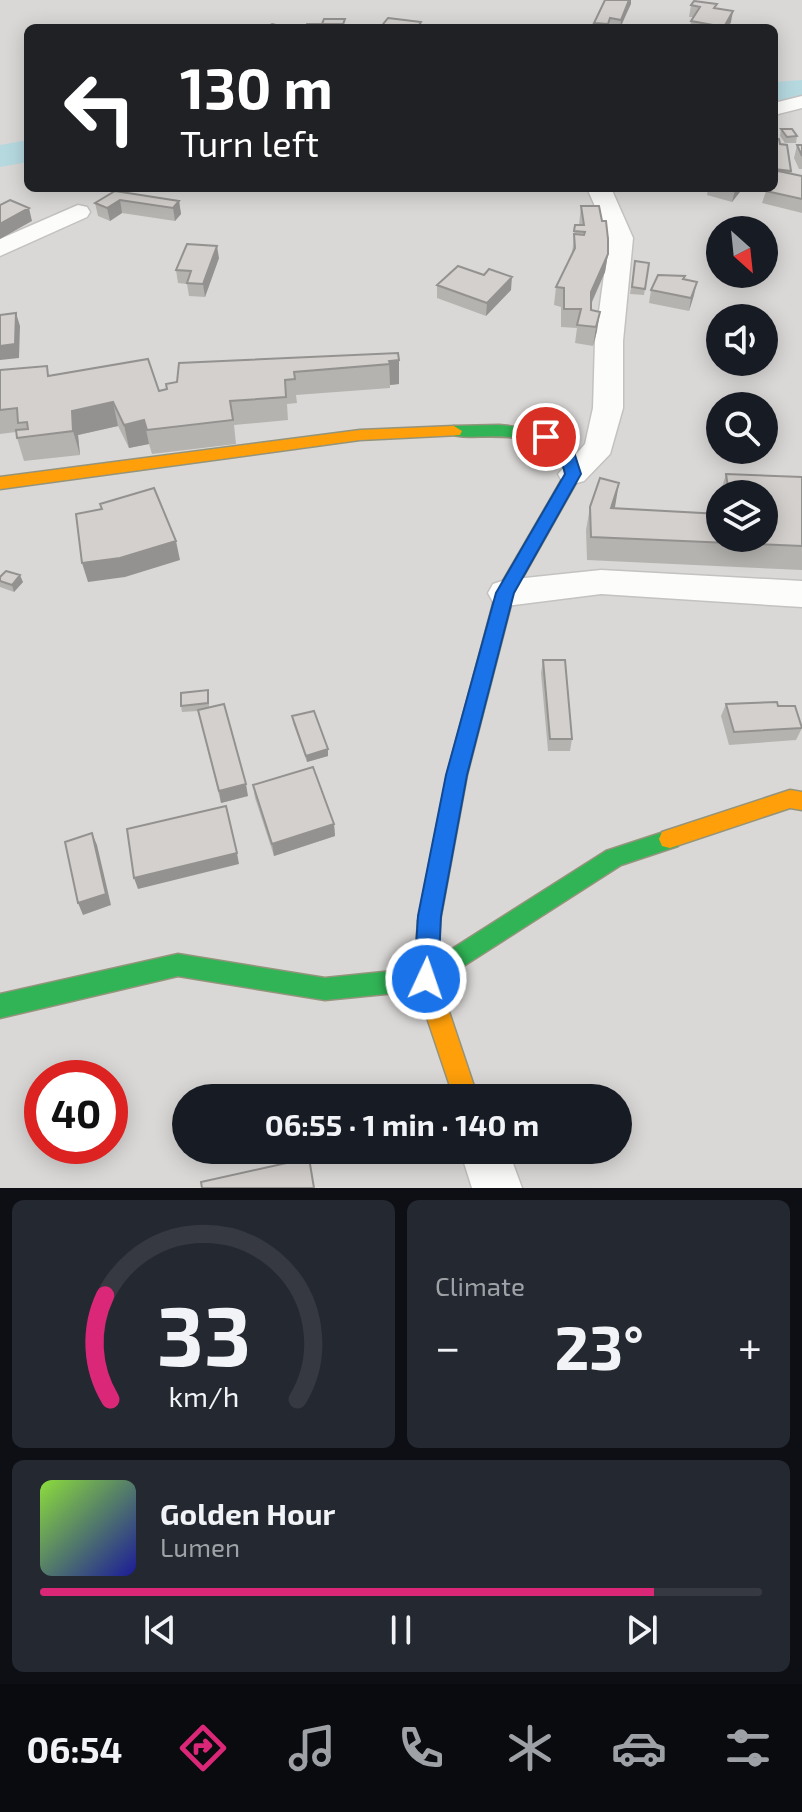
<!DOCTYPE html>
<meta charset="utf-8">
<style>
:root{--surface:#171b24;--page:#242831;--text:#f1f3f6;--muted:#9ea1a6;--line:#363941;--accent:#db2777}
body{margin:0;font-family:"Exo 2",sans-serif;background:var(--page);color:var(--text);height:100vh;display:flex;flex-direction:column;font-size:30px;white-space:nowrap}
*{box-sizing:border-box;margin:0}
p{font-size:26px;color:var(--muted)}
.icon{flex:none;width:44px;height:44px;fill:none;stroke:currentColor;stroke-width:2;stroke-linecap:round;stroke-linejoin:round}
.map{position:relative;height:1188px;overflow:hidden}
.details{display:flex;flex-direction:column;gap:12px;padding:12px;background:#0d0f14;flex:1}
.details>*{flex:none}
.banner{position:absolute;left:24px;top:24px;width:754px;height:168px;border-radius:12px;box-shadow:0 4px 20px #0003;background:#202124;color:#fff;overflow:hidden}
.needle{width:52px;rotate:153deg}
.tools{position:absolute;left:706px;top:216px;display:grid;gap:16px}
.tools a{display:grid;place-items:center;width:72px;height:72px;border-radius:50%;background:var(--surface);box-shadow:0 4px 20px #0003;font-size:40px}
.speed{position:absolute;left:24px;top:1060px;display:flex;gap:16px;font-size:40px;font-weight:700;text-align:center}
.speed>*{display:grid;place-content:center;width:104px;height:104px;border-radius:50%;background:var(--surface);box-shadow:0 4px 20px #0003;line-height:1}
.speed .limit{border:12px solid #d22;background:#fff;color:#111}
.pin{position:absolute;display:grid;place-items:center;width:68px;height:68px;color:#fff;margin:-34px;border:4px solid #fff;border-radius:50%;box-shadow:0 2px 8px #0007}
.me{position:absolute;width:88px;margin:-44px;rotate:3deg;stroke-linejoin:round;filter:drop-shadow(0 0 6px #0008)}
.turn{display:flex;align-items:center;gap:28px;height:168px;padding:0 24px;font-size:36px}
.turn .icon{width:104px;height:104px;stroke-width:2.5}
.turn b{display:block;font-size:56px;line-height:68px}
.big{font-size:60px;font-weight:700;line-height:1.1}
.details .card{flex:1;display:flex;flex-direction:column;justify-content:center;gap:12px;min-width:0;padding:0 28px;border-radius:12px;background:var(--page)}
.details .dial{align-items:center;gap:0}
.dial svg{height:208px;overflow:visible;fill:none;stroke:var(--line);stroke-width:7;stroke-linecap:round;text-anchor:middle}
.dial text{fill:var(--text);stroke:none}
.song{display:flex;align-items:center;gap:24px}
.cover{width:96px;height:96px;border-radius:12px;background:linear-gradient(135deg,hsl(90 70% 55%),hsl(240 70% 35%))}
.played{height:8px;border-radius:4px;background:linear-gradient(90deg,var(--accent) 85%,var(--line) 85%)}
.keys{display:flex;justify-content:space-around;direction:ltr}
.heat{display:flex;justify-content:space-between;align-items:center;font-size:44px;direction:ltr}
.details .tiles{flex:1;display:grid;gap:12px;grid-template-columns:1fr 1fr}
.card:last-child{grid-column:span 2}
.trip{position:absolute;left:172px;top:1084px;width:460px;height:80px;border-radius:40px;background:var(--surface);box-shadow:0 4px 20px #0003;font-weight:700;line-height:80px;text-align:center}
.tabs{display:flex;height:128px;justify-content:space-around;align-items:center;background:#090b0e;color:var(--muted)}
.tabs .icon{width:56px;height:56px}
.tabs .on{color:var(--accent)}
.tabs b{font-size:36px;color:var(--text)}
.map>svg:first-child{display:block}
.residential{fill:#dad8d6;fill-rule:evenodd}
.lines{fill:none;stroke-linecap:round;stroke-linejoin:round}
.river{fill:#b6d9e0;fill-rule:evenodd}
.street-casing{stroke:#c3c2c0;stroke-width:3}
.fast-casing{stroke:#94947c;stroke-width:3}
.slow-casing{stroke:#94947c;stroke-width:3}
.street{fill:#fcfcfb;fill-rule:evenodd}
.fast{fill:#30b455;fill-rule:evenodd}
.slow{fill:#ff9f0a;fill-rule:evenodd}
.wall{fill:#b5b3b0}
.shaded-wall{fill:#949290}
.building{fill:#d3d0cd;stroke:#949290;stroke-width:2}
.route{fill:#1a73e8;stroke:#114b97;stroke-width:2}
</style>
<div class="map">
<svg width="802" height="1188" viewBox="0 0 802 1188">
<rect width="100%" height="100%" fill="#ebe8e4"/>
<!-- residential -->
<path class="residential" d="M0 0H802V1188H0ZM28 28H774V188H28ZM720 230H764V274H720ZM720 318H764V362H720ZM720 406H764V450H720ZM720 494H764V538H720ZM42 1078H110V1146H42ZM186 1098H618V1150H186Z"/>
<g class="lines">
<!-- river -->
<path class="river" d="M802 80V100L774 102V82Z
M28 140V162L0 167V145Z"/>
<defs>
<path id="street" d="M802 96V108L774 115V103Z
M587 188H611L633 238 623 341V408L610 454 584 481 573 484 562 481 558 474 585 444 593 408 595 341 609 238Z
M78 205 87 207 90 212 87 217 0 256V239Z
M601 570 802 581V607L601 594 505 606 493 602 488 593 493 584 505 580Z
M460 1150H508L522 1188H472Z"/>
<path id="fast" d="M499 425C534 428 574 434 581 474L514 593 467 775 440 921 437 928 429 931 421 928 418 921 447 775 496 593 565 474 561 459C525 420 463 447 446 431L454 426Z
M670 830 678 832 681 839 678 846 621 865 426 990 325 1000 178 976 0 1018V994L178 954 325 978 422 968 606 851Z"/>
<path id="slow" d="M454 426 462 431 460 435 360 440 0 489V477L360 430Z
M790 790 802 792V810L790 808 670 848 662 846 659 839 662 832Z
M429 911 437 914 440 921 438 979 478 1098H454L414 979 418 921 421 914Z"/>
</defs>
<!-- street casing -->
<use href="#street" class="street-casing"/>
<!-- fast casing -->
<use href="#fast" class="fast-casing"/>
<!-- slow casing -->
<use href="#slow" class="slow-casing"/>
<!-- street -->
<use href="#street" class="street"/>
<!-- fast -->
<use href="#fast" class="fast"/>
<!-- slow -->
<use href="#slow" class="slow"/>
</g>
<!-- wall -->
<path class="wall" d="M605 0H631L621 27 631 28H594V23Z
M691 5 716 8 731 22 728 28H690L691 21 693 17H689Z
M345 19 344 28H322V24Z
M781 129 797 136 796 143H785L780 136Z
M774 138 780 144 791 171V174L802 176V213L762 203 766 191 774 188Z
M797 145H802V169H799L794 158Z
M708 188H743L732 202 707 195Z
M115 191 179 201 181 214 175 221 122 213 110 221 98 216 95 203Z
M581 206 608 254 605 272 591 305V310L597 331 593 346 575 343 577 328 561 327V307L554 305 556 287 572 254 575 225H579Z
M219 258 205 297 189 296 187 284 178 283 176 270Z
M635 261 649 263 644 295 630 294Z
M684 280 694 295 689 311 649 303 651 290Z
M437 285 511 290 486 316 437 298Z
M398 353 399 384 390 385V388L296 395 297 403 287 404 288 420 234 425 236 444 152 454 149 444 129 448 118 426 78 435 80 455 24 461 17 438 16 432 0 434V370L50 376 159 391Z
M726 474 802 477V570L587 560 586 530 590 507 614 508 720 538 764 494H720Z
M0 577 23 582 14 592 0 587Z
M543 660 572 739 570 751H548L541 673Z
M209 697V707L248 796 221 803 198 711 182 712 181 706Z
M726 704 778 706 802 728 796 740 729 745 721 716Z
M292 716 328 756 307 762 293 723Z
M253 785 334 824 335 836 274 856 255 798Z"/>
<!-- shaded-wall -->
<path class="shaded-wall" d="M629 0H631V4L620 28 621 20Z
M733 11 731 22 728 28H724Z
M737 188H743L732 202 735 190Z
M120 200 122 213 110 221 107 208Z
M179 201 181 214 175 221 173 208Z
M29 208 32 221 0 239V224Z
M217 246 219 258 205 297 203 284Z
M608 254 605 272 588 310 591 292Z
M512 277 511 290 486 316 487 303Z
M697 282 694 295 689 311 691 298Z
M600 312 597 331 593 346 596 327Z
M16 313 20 326 19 358 0 360V346Z
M399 360V384L390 385 389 361Z
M113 402 118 426 78 435 80 455 73 431 72 411Z
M144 420 149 444 129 448 124 425Z
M619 483 615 507 607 531 611 508Z
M176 541 180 560 125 577 88 582 82 563Z
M20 575 23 582 14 592 12 585Z
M328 749V756L307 762 306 756Z
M246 784 248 796 221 803 219 791Z
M334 824 335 836 274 856 272 844Z
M92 833 97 845 111 905 83 915 78 903Z
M237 853 239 864 138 889 134 878Z"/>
<!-- building -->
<path class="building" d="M605 0H629L621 20 610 18 608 24 594 23Z
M694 1 717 4 714 8 733 11 724 27 691 21 700 7 691 5Z
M388 18 421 22 417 28H380Z
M324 19H345L343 24H322Z
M272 24 288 28H265Z
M307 24H320L318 28H305Z
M603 26 631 28H602Z
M781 129H792L797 136 787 137Z
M774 138 779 139 780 144 787 145 791 171 774 169Z
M797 145H802V156Z
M778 171 802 176V199L766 191 767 188H774V177Z
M115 191 179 201 173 208 120 200 107 208 95 203Z
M10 200 29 208 0 224V205Z
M581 206H599L602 221H606L608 239V254L591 292V310L600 312 596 327 577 325 581 309H564V288L556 287 575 248 574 234 584 235 585 232 574 231 575 225H584Z
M187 244 217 246 203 284 187 283 191 271 176 270Z
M635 261 649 263 645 289 632 287Z
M458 266 484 275 489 269 512 277 487 303 437 285Z
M658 275 685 276 683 279 697 282 691 298 651 290Z
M16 313 15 344 0 346V315Z
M398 353 399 360 389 361 390 364 294 372 295 379 285 380 286 397 230 401 233 420 147 430 144 420 124 425 113 402 72 411 73 431 17 438 16 430 28 429 27 422 18 423 17 408 0 410V370L47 366 48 376 148 359 159 391 167 389 166 384 177 382 179 363Z
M726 474 802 477V546L591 537 590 507 600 478 619 483 611 508 720 514V538H764V494H729Z
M154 488 176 541 120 558 82 563 76 514 102 509 100 504Z
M6 571 20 575 12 585 0 581V577Z
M543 660H565L572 739H550Z
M208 690V703L181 706V693Z
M777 702 778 706H795L802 728 734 732 726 704Z
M224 704 246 784 219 791 198 710Z
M314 711 328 749 306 756 292 716Z
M313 767 334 824 272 844 253 785Z
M226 806 237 853 134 878 127 829Z
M92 833 106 894 78 903 65 842Z
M309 1158 314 1188H202L201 1182Z"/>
<!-- route -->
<path class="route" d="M546 431 574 452 581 474 514 593 467 775 441 916 438 979 434 987 426 990 417 987 414 979 418 916 446 775 496 593 565 474 561 458 538 437Z"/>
</svg>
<div class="tools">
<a><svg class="needle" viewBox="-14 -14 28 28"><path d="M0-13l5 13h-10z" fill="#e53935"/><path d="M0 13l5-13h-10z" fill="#9ea1a6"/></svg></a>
<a><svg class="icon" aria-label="sound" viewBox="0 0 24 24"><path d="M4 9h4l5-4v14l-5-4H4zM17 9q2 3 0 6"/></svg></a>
<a><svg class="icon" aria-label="search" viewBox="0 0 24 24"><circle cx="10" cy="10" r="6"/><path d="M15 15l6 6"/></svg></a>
<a><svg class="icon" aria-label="layers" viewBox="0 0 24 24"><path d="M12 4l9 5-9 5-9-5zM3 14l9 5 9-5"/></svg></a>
</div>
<div class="speed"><div class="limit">40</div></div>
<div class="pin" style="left:546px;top:437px;background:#d93025"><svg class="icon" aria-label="arrive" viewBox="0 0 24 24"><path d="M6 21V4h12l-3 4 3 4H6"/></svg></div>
<svg class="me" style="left:426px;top:979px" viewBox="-20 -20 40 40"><circle r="17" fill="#1a73e8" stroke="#fff" stroke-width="3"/><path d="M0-11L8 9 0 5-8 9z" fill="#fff"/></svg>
<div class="trip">06:55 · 1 min · 140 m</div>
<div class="banner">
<div class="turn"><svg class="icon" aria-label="left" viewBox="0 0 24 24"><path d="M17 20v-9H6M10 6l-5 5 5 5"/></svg><div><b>130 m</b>Turn left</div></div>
</div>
</div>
<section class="details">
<div class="tiles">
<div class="card dial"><svg viewBox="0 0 100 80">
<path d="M14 69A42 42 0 1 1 86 69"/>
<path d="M14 69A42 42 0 0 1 12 29" stroke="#db2777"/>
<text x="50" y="56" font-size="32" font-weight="700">33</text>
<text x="50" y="72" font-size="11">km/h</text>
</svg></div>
<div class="card"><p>Climate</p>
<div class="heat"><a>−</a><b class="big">23°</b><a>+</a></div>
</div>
<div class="card">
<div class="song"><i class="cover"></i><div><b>Golden Hour</b><p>Lumen</p></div></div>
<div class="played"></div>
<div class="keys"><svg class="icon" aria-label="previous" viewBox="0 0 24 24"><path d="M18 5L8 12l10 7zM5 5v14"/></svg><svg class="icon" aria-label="pause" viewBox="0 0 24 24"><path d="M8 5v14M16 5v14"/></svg><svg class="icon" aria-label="next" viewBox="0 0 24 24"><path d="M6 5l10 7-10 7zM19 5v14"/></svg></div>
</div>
</div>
</section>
<nav class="tabs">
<b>06:54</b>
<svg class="icon on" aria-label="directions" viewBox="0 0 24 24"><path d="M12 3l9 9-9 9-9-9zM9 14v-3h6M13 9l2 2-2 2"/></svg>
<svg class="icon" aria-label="music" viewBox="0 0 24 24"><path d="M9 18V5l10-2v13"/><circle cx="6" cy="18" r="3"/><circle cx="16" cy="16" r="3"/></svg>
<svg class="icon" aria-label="phone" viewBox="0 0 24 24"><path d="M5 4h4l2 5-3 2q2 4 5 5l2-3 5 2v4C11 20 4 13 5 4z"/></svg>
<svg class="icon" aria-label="climate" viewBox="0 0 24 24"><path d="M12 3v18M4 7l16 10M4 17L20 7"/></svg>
<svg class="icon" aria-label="car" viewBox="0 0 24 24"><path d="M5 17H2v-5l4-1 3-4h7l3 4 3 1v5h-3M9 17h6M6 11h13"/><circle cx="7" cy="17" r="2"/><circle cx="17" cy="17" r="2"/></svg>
<svg class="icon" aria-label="filters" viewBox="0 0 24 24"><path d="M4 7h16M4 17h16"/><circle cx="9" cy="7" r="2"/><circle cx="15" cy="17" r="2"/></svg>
</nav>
